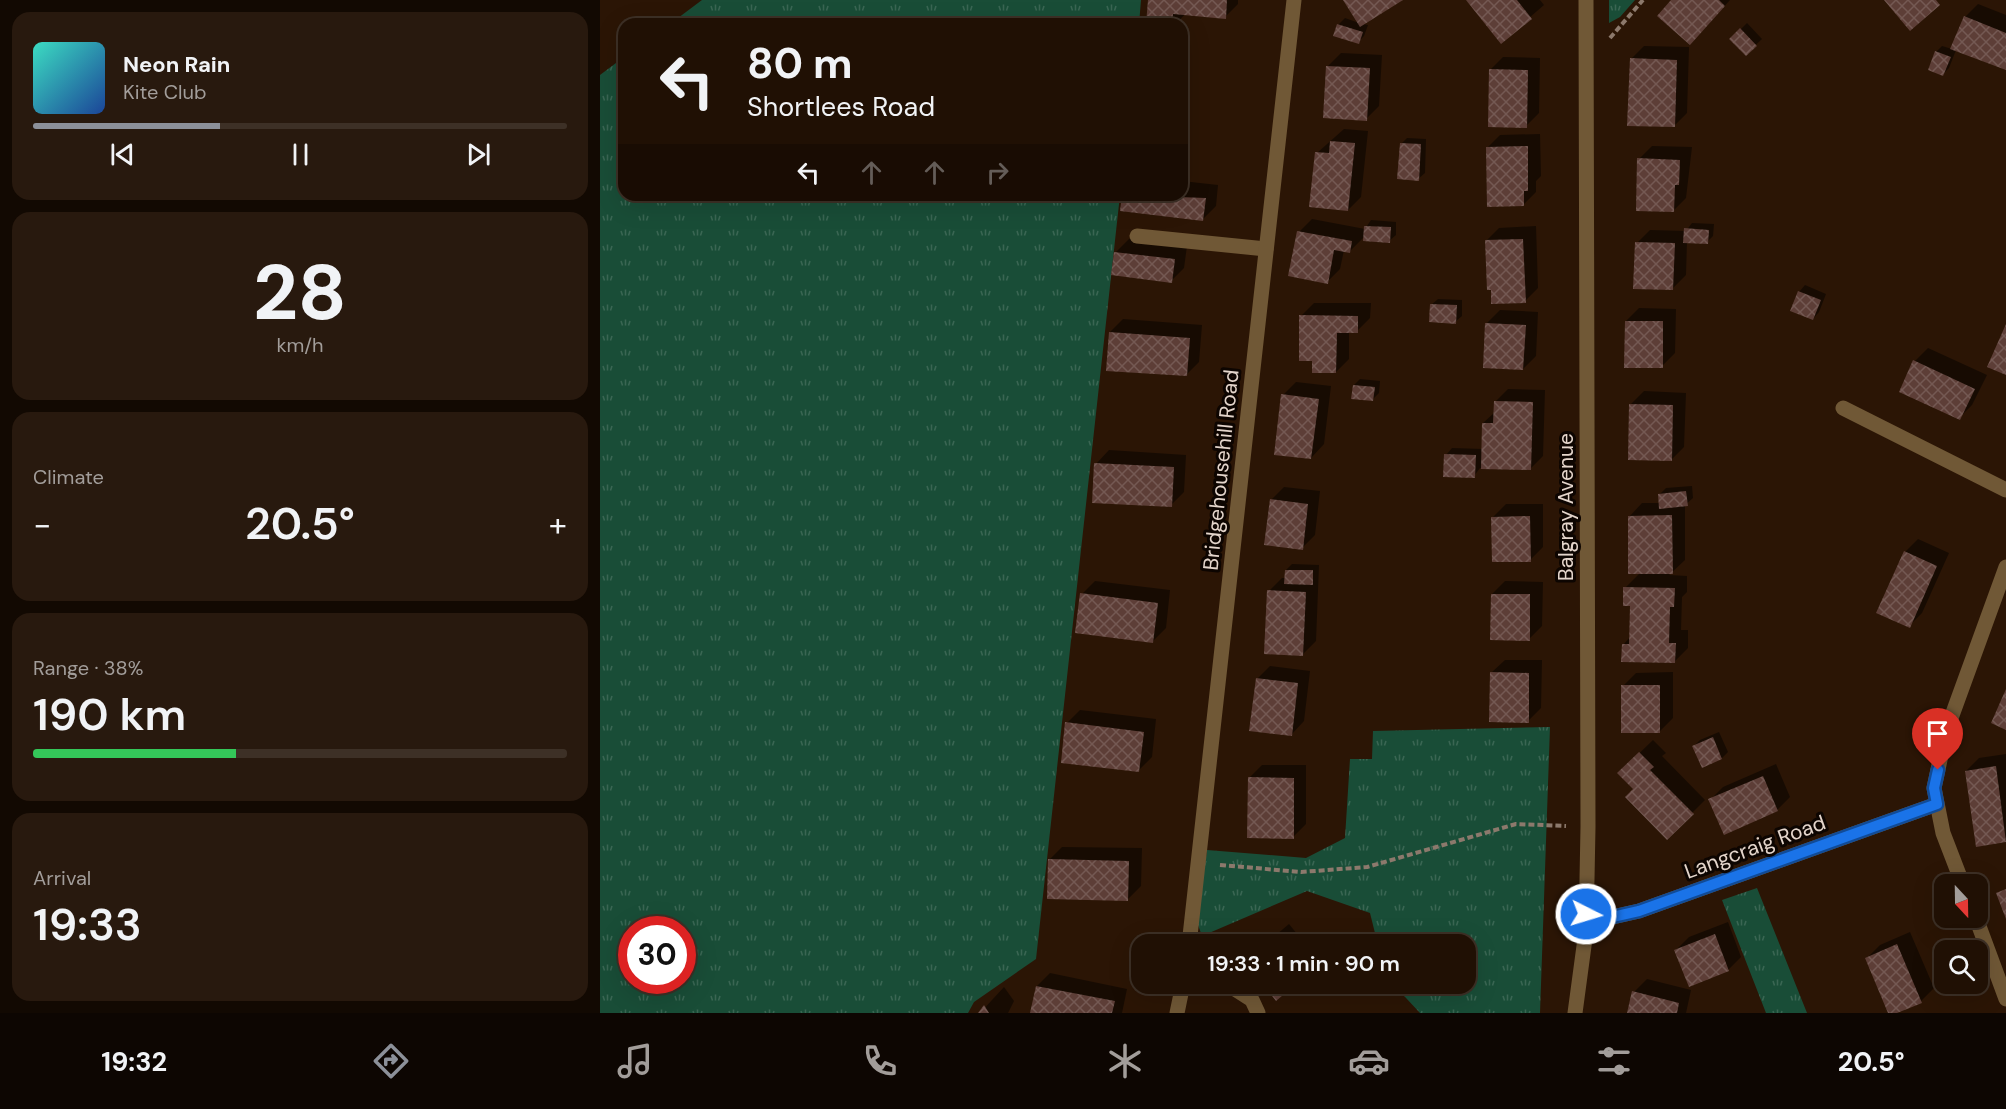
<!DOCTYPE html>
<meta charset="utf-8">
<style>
:root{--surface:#201004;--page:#28190e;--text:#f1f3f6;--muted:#a29d9a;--line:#3d3026;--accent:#8c9099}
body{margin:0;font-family:"DM Sans",sans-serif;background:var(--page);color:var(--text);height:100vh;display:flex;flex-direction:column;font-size:22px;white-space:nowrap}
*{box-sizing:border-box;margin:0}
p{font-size:20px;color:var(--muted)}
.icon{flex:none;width:33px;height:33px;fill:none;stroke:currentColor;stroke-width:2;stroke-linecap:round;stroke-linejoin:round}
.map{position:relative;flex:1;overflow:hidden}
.drawer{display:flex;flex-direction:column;gap:12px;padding:12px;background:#120902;width:600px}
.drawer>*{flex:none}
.banner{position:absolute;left:18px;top:18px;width:570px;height:183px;border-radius:18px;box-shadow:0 6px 24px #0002,0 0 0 2px var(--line);background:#201004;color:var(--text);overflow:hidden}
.needle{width:39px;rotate:158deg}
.fabs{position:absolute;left:1334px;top:874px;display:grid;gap:12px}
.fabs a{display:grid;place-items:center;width:54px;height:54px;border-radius:12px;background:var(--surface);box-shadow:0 6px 24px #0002,0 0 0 2px var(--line);font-size:30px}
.speed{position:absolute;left:18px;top:916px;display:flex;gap:12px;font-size:30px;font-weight:700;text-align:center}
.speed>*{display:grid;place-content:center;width:78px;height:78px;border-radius:50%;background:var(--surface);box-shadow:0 6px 24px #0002,0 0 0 2px var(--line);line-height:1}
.speed .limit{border:9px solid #d22;background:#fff;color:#111}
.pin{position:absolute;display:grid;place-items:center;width:51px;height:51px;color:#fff;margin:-62px -26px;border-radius:50% 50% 50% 0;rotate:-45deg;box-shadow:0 0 6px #0007}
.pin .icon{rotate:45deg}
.me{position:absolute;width:66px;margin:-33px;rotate:95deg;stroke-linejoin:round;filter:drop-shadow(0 0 4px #0008)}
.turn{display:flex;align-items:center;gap:21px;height:126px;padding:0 30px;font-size:27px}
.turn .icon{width:78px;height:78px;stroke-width:2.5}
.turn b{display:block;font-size:42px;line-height:51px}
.lanes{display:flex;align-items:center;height:57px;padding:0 30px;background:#0003;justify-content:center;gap:30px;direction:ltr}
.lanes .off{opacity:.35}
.big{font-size:45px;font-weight:600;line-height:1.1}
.drawer .widget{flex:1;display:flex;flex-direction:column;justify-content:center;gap:9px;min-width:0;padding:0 21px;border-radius:18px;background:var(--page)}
.drawer .dial{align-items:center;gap:0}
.dial b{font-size:78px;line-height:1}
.song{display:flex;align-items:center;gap:18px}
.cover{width:72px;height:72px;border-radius:9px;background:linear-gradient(135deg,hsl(170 70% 55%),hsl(220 70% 35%))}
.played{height:6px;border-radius:3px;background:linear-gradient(90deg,var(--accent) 35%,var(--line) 35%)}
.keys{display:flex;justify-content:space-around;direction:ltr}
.heat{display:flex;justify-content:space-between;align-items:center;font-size:33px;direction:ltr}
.charge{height:9px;border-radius:4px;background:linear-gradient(90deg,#34c759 38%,var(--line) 0)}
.trip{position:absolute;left:531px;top:934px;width:345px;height:60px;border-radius:18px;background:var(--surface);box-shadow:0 6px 24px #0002,0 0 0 2px var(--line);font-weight:600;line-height:60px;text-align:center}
.tabs{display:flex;height:96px;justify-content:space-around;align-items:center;background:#0d0602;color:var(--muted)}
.tabs .icon{width:42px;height:42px}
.tabs .selected{color:var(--accent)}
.tabs b{font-size:27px;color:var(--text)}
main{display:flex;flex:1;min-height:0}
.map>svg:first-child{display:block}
.grass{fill:url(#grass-tufts);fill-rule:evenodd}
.shadow{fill:#0007}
.building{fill:url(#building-cross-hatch)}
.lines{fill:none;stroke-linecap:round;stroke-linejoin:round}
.path{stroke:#8c796c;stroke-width:4;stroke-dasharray:6 3;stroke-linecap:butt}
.service{stroke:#705836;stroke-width:15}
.minor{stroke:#705836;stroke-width:15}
.route-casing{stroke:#114b97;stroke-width:15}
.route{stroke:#1a73e8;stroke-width:10}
.labels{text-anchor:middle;stroke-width:6;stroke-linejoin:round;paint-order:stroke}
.street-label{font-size:21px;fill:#e4d5cb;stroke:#0d0501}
</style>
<main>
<section class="drawer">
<div class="widget">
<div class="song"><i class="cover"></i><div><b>Neon Rain</b><p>Kite Club</p></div></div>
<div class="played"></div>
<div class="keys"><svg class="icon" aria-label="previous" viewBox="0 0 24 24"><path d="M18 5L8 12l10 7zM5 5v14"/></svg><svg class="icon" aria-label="pause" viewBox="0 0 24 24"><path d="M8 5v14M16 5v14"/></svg><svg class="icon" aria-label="next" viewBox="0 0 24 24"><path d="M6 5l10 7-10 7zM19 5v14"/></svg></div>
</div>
<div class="widget dial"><b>28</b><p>km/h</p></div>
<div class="widget"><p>Climate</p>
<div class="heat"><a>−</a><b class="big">20.5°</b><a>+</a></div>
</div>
<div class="widget"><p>Range · 38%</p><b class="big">190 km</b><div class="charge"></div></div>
<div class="widget"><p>Arrival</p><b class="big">19:33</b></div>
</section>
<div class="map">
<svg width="1406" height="1013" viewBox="0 0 1406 1013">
<defs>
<pattern id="grass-tufts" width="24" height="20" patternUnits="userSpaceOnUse" patternTransform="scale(1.5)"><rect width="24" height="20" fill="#194d37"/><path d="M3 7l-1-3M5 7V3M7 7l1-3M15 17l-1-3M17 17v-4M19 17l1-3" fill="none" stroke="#3a6653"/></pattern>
<pattern id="building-cross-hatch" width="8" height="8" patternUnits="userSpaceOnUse" patternTransform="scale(1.5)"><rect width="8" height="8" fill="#5d3e37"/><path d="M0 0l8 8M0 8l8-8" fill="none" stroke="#745953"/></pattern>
</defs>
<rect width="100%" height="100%" fill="#2b1505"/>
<!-- grass -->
<path class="grass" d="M102 0H541L539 24H70Z
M1009 0H1035L1020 17 1009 23Z
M24 57V195H520L436 959 374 1002 368 1013H0V75ZM32 930H82V981H32Z
M950 727 940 1013H820L793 984H866V945H778L770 913 707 891 602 936 597 922 607 850 706 858 745 838 750 759H772L773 731Z
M1157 888 1207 1013H1166L1122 900Z"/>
<!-- shadow -->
<path class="shadow" d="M549 0H638V4L625 17 585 14 576 24H547Z
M745 0H801L763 24 768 25 764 36 758 42 735 35 739 24 745 18 759 23Z
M868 0H940L944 5 901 42Z
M1073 0H1130L1103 30Z
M1378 4 1406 15V69L1356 50 1349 68 1343 74 1336 52 1342 46 1352 49 1365 17Z
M1147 23 1162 39 1146 54 1131 39Z
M1044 46 1089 47 1087 113 1074 126 1031 59Z
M741 53 782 55 779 106 766 119 728 66Z
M903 57 940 58 939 113 926 126 890 70Z
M744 129 768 131 761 197 748 210 717 153Z
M940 134 941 176 936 181V192L923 205 887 148 900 135Z
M807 138 826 139 825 173 818 179 801 144Z
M1052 146 1092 147 1086 198 1073 211 1039 159Z
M582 181 618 185 616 206 603 219 521 210 523 195H582Z
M712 219 765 229 771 220 796 222V235L789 241 765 236 750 251 744 250 740 269 727 282 699 232Z
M1092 223 1114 224 1113 236 1107 242 1087 241 1086 275 1073 288 1037 243 1050 230 1086 231Z
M936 226 938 288 925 301 886 241 899 228Z
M529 239 587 246 584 268 571 281 516 252Z
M1205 285 1226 294 1219 312 1213 319 1199 292Z
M838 299 862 300V316L855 322 831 305Z
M714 303H771L770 318 757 331H749V359L736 372 701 316Z
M1039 308 1076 309 1075 353 1062 366 1026 321Z
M900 310 938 312 936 356 923 369 887 323Z
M523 319 602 325 599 362 586 375 510 332Z
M1328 348 1387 375 1372 405 1359 418 1301 391 1315 361Z
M760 379 780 381 779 393 773 399 754 385Z
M696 382 731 386 724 444 711 458 683 395Z
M908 389 945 390 943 456 930 469 880 468 874 476 846 455 852 448 883 449V423L895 412V402Z
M1044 391 1086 393 1084 447 1071 460 1031 404Z
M509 450 586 455 584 492 571 505 496 464Z
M1092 486 1093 498 1085 505V560L1069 575 1087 576V592L1082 597 1081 630H1088V648L1075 661 1023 645 1031 636 1032 604 1025 588 1040 573 1029 517 1042 503H1060V494L1066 488Z
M684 487 720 491 715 535 702 548 671 500Z
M906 504H943V547L930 560 893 517Z
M1318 539 1349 553 1322 613 1309 626 1305 552Z
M692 564 719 565 716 641 703 654 669 591 682 578H686V570Z
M495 581 570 590 566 628 553 641 482 594Z
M905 581 943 582 942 626 929 639 892 594Z
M905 660H942L941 708 928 721 891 673Z
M670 666 710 671 704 721 691 735 657 679Z
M1073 672V718L1060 731 1023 686 1036 673Z
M480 710 556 719 552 757 539 770 467 723Z
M1119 732 1128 752 1122 758 1103 766 1094 746 1100 740Z
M1053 740 1066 753 1062 756 1105 800 1067 838 1035 789 1019 773Z
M1406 754V841L1377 845 1366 771 1379 758Z
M1176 764 1190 797 1177 810 1110 800 1123 787Z
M662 765H706V824L693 837 649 778Z
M462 847 542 848 541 886 528 899 449 860Z
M1128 922 1141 957 1128 970 1076 950 1089 937Z
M689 924 706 945H664Z
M1310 932 1334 988 1321 1001 1290 1013 1267 958 1280 945Z
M450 973 527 989 522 1013H432L437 986Z
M1047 979 1091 990 1086 1013H1028L1034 992Z
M404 987 414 1001 408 1013H380Z"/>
<!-- building -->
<path class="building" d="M548 0H627L626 19 573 14 572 24H546Z
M743 0H803L760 27Z
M866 0H917L932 19 901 44Z
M1071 0H1119L1125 6 1090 45 1057 16Z
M1284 0H1336L1340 5 1310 31Z
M1364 16 1406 33V70L1350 49Z
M737 24 763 32 759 44 733 36Z
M1140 28 1157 46 1146 56 1129 39Z
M1335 51 1351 57 1343 76 1328 70Z
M1030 58 1077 60 1075 127 1027 126Z
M726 66 770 68 767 121 723 118Z
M889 69 928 70 927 128 888 127Z
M730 141 755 143 748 211 709 207 715 152 729 153Z
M800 143 821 144 819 181 797 179Z
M928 146V191H924V206L887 207 886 147Z
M1037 158 1080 160 1079 185H1075L1074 212 1036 211Z
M522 195 606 198 603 221 520 211Z
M764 226 791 227 790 243 763 241Z
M1084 228 1109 230 1108 244 1083 243Z
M697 231 752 241 750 253 734 250 728 284 688 276Z
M923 239 926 303 891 304V290H887L885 240Z
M1035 242 1075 243 1073 290 1033 289Z
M514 252 575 259 572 283 511 275Z
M1198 291 1221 300 1213 320 1190 311Z
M830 304 857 305 856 324 829 322Z
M699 315 758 316V333H737L736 373H712V361H699Z
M1025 321H1063V368H1024Z
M885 323 926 325 923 370 883 368Z
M1406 324V375L1387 367Z
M509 332 590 338 587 376 506 371Z
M1313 360 1375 389 1360 420 1299 392Z
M753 385 775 387 773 401 751 399Z
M681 394 719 399 711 459 674 455Z
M894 401 933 402 931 470 881 469 882 423H893Z
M1029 404 1073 405 1072 461 1028 460Z
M844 454 876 455 875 478 843 477Z
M494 463 574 467 572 507 492 503Z
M1086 491 1088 506 1059 509 1058 494Z
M670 499 708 504 703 550 664 545Z
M1072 515 1073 574H1028V516Z
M930 516 931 562H892L891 517Z
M1304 551 1337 566 1310 628 1276 613Z
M685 570H713V585L684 584Z
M1023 587 1075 588 1074 607H1070L1069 643H1076L1075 663 1021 662 1022 644H1029L1030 606H1023Z
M667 590 706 592 703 656 664 654Z
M480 593 558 603 553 643 475 633Z
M891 594H930V641L890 640Z
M890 672 929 673V723L889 722Z
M656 678 698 683 692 736 649 731Z
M1021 685H1060V733H1021Z
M1406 689V730L1391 723Z
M465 722 544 732 539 772 461 763Z
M1113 737 1122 759 1102 768 1092 746Z
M1039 752 1054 767 1050 770 1094 814 1067 840 1025 797 1033 789 1017 773Z
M1396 766 1406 842 1376 847 1365 771Z
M1163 776 1178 811 1124 835 1108 799Z
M648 777 694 778V839L647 838Z
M448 859 529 861 528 901 447 899Z
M1406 889V919L1396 893Z
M1115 934 1129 971 1089 987 1074 950Z
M675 936 683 945H664Z
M1297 944 1322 1003 1297 1013H1288L1265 958Z
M663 984H696L676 1001Z
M436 986 515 1001 512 1013H430Z
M1032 991 1079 1003 1077 1013H1027Z
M384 1005 389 1013H378Z"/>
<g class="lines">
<!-- path -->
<path class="path" d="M1010 38 1043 0
M620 865 701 872 767 867 916 824 966 826"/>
<!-- service -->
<path class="service" d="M537 236 666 249
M1243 408 1406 490"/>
<!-- minor -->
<path class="minor" d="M1363 885 1343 833 1334 788 1346 732 1406 567
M986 914 1008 918 1039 911 1337 804
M1376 918 1406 999
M589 945 694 0
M627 984 652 1000 658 1013
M577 1013 583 984
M975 1013 986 931 988 827 986 0"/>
</g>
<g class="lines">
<defs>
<path id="route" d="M986 914 1008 918 1039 911 1337 804 1334 788 1338 770"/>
</defs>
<!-- route casing -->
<use href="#route" class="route-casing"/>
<!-- route -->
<use href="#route" class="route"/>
</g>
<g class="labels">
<!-- street labels -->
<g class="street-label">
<text transform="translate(621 470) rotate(-84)" y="7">Bridgehousehill Road</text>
<text transform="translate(966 507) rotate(-90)" y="7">Balgray Avenue</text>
<text transform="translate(1155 847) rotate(-20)" y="7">Langcraig Road</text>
</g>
</g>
</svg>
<div class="fabs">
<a><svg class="needle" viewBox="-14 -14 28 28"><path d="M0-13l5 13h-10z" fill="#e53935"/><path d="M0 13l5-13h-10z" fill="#a29d9a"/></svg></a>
<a><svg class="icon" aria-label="search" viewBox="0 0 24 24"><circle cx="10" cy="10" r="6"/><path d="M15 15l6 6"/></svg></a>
</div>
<div class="speed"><div class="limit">30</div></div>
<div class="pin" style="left:1338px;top:770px;background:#d93025"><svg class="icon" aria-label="arrive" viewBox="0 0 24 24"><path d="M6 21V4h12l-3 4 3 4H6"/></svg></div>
<svg class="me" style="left:986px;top:914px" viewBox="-20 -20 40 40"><circle r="17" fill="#1a73e8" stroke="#fff" stroke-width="3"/><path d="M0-11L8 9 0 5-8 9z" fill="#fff"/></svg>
<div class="trip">19:33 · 1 min · 90 m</div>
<div class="banner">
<div class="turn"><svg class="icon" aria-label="left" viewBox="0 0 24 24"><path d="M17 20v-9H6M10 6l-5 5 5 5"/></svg><div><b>80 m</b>Shortlees Road</div></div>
<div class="lanes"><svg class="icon" aria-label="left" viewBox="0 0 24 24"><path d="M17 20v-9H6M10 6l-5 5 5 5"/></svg><svg class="icon off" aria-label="ahead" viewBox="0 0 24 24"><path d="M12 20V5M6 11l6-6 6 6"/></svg><svg class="icon off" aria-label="ahead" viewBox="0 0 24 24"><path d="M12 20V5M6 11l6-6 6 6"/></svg><svg class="icon off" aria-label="right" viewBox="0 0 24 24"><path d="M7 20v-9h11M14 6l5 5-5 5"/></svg></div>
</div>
</div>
</main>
<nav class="tabs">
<b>19:32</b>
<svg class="icon selected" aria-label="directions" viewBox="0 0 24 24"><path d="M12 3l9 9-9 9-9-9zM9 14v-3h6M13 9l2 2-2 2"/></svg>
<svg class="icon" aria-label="music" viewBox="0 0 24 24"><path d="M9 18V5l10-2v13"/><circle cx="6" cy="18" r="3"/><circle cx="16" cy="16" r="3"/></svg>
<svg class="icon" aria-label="phone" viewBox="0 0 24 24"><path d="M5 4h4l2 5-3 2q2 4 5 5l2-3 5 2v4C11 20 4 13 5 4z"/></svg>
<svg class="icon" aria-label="climate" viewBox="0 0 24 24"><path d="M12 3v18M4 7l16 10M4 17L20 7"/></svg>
<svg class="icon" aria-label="car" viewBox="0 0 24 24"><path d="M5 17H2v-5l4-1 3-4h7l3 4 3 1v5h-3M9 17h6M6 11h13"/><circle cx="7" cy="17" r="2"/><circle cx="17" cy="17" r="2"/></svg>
<svg class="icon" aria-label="filters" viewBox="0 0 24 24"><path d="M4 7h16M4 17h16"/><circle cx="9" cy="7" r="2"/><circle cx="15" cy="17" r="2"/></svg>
<b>20.5°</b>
</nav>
